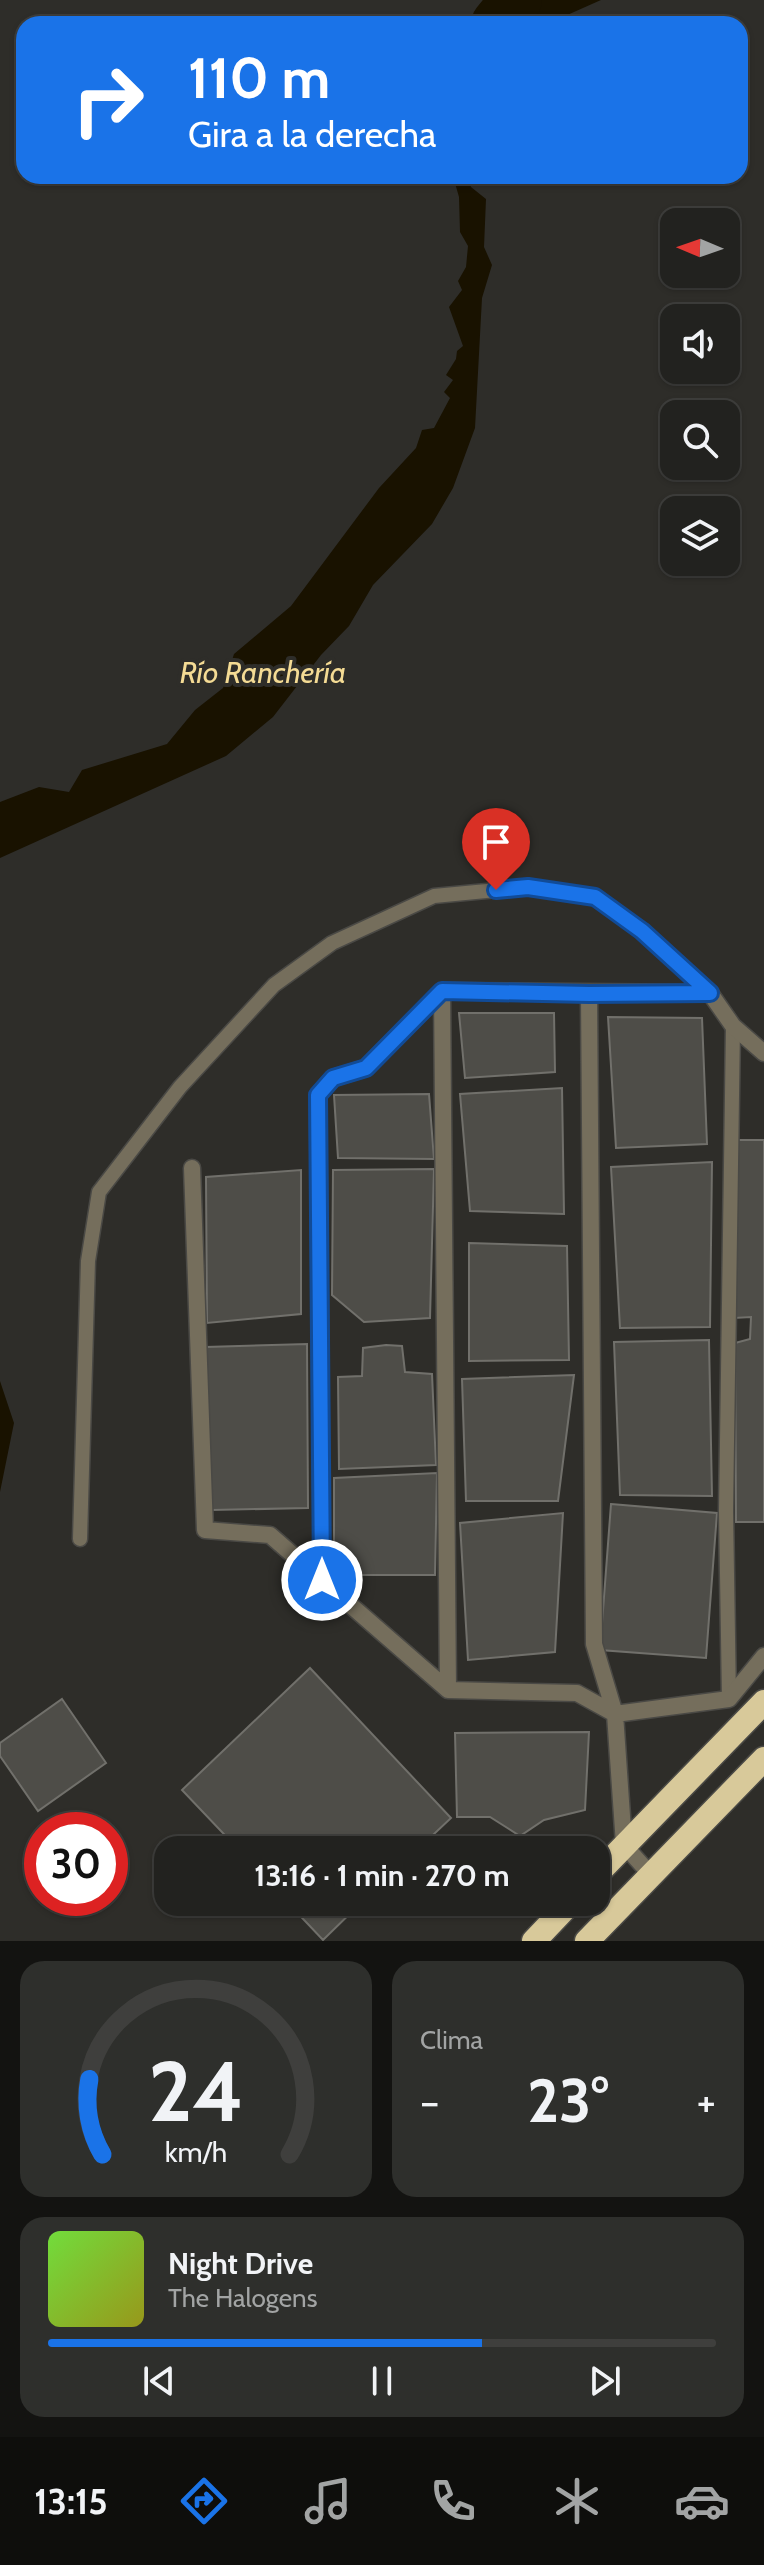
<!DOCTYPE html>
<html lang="es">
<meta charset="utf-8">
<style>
:root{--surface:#22221f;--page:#2e2f2c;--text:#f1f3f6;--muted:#a2a4a4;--line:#3f3f3d;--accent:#1a73e8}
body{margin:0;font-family:Cabin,sans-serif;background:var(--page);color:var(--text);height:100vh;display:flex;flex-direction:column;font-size:30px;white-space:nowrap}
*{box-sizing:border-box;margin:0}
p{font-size:26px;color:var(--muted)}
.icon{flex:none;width:44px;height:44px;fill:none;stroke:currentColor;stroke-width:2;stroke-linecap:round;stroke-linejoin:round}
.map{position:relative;height:1941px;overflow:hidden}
.sheet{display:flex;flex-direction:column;gap:20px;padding:20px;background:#131311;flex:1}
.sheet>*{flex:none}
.guide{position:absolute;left:16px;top:16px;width:732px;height:168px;border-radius:24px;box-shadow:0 2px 6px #0004,0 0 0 2px var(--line);background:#1a73e8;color:#fff;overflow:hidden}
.needle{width:52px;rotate:272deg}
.buttons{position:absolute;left:660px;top:208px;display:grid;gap:16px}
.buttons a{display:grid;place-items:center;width:80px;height:80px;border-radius:16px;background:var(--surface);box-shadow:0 2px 6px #0004,0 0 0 2px var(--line);font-size:40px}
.speed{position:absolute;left:24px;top:1812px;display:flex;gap:16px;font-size:40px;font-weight:700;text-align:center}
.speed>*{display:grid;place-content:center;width:104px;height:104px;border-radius:50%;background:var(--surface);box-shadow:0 2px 6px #0004,0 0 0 2px var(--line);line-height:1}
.speed .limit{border:12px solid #d22;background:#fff;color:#111}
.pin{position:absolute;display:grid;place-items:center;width:68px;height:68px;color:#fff;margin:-82px -34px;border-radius:50% 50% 50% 0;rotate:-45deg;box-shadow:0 0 8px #0007}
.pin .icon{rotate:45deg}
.me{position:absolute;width:88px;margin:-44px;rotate:0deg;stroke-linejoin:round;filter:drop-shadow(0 0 6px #0008)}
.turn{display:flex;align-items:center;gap:28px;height:168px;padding:0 40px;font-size:36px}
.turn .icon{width:104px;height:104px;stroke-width:2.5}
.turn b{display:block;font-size:56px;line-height:68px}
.big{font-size:60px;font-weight:800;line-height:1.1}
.sheet .tile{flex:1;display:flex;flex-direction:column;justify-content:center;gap:12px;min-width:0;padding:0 28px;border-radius:24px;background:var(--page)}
.sheet .dial{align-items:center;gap:0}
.dial svg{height:208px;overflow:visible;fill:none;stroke:var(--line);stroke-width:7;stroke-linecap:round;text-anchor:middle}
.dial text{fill:var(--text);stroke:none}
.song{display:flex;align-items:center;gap:24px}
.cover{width:96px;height:96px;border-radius:12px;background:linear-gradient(135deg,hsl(100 70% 55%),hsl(60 70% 35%))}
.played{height:8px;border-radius:4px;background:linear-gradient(90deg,var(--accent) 65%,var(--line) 65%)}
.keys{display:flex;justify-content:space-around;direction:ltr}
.heat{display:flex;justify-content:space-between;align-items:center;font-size:44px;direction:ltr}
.sheet .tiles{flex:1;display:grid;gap:20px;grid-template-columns:1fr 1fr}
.tile:last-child{grid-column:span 2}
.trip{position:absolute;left:154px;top:1836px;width:456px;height:80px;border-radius:24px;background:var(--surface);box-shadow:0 2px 6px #0004,0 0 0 2px var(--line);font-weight:800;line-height:80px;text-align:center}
.tabs{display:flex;height:128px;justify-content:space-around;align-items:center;background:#0e0e0c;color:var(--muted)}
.tabs .icon{width:56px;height:56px}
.tabs .on{color:var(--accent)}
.tabs b{font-size:36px;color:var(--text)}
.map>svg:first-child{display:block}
.water{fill:#191200}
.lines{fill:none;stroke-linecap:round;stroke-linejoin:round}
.river{stroke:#191200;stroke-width:52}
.building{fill:#4e4d48;stroke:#71706b;stroke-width:2}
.lane-casing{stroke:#4a4945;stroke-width:17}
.street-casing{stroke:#4a4945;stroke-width:19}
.highway-casing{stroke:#4a4945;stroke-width:27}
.lane{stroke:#756e5c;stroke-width:14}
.street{stroke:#756e5c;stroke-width:16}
.highway{stroke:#d8c99a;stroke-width:24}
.route-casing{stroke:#114b97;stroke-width:20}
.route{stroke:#1a73e8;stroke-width:14}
.labels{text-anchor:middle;stroke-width:8;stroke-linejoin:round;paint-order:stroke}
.water-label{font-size:30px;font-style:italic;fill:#f4db94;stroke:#2e2d29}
</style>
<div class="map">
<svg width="764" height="1941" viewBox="0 0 764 1941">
<rect width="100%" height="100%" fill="#2e2d29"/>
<!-- water -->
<path class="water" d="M522 0H601L547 24H482L499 12 517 9Z
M453 176H468L471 187 486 199 484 247 492 265 482 298 475 428 453 488 432 524 373 585 349 626 321 655 273 717 226 756 0 858V802L39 787 69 792 82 770 167 744 195 710 223 688 234 654 291 606 379 488 416 448 422 430 434 428 450 398 444 392 453 380 446 375 456 359 457 351 463 346 449 307 462 290 458 281 466 267 468 246 460 232 459 197Z
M0 1381 14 1423 0 1492Z"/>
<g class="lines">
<!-- river -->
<path class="river" d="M497 24 516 0"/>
</g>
<!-- building -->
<path class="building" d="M459 1013H554L555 1072 465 1078Z
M608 1017 702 1018 707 1144 616 1148Z
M562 1088 564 1214 470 1211 460 1094Z
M429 1094 434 1159 338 1158 334 1095Z
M733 1140H764V1522H736L735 1343 750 1339 751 1317 734 1318Z
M712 1162 710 1327 620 1328 611 1167Z
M434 1169 430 1318 364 1322 332 1295 333 1170Z
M301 1170V1314L207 1323 206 1177Z
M469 1243 567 1246 569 1360 469 1361Z
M709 1340 712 1496 620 1495 614 1342Z
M307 1344 308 1508 212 1510 206 1347Z
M386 1345 402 1346 405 1372 432 1374 436 1465 339 1469 338 1377 362 1376 363 1348Z
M574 1375 558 1501H466L462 1379Z
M437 1473 435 1575H334V1478Z
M611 1504 717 1513 706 1658 600 1650Z
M563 1513 555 1652 468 1660 460 1523Z
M310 1668 451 1818 417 1850H239L182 1790Z
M62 1699 106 1763 38 1811 0 1756V1743Z
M589 1732 585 1810 544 1820 520 1836 490 1817H457L455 1733Z
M287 1902H362L323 1940Z"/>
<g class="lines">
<defs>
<path id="lane" d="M80 1539 88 1261 99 1192 180 1087 274 985 332 943 434 896 528 887 595 897 642 931 710 993
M729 1699 726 1511 733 1026"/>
<path id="street" d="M442 991 448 1690
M589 994 594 1644 615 1714 729 1699 764 1656
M192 1168 205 1530 270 1535 448 1690 577 1693 615 1714 624 1845 651 1875
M322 1580 318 1095 333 1078 366 1068 442 991 710 993 733 1026 764 1053"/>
<path id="highway" d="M596 1875 764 1702
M534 1941 571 1902
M587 1941 764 1759"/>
</defs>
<!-- lane casing -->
<use href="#lane" class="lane-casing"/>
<!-- street casing -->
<use href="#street" class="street-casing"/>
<!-- highway casing -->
<use href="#highway" class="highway-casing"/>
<!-- lane -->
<use href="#lane" class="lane"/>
<!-- street -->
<use href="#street" class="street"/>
<!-- highway -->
<use href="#highway" class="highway"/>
</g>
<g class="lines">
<defs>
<path id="route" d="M322 1580 318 1095 333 1078 366 1068 442 991 589 994 710 993 642 931 595 897 528 887 496 890"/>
</defs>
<!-- route casing -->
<use href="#route" class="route-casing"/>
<!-- route -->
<use href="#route" class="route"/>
</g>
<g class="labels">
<!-- water labels -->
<g class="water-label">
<text x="263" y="683">Río Ranchería</text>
</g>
</g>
</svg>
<div class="buttons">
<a><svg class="needle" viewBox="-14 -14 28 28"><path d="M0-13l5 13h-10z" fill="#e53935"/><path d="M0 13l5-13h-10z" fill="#a2a4a4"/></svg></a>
<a><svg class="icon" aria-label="sound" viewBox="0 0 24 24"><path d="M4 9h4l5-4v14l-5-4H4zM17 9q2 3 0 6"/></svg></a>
<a><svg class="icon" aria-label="search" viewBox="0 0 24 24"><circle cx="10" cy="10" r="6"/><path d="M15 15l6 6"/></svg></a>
<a><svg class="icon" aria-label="layers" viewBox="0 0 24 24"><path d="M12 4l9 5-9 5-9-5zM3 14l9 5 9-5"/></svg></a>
</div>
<div class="speed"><div class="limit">30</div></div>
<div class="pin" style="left:496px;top:890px;background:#d93025"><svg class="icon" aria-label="arrive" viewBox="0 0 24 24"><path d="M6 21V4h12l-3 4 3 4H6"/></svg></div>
<svg class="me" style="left:322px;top:1580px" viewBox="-20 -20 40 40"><circle r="17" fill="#1a73e8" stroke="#fff" stroke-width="3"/><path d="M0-11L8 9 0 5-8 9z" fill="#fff"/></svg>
<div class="trip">13:16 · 1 min · 270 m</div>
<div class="guide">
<div class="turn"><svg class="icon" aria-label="right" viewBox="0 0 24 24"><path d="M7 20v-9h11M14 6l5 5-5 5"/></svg><div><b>110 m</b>Gira a la derecha</div></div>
</div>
</div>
<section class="sheet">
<div class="tiles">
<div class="tile dial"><svg viewBox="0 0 100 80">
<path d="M14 69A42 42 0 1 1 86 69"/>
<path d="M14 69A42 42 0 0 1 9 40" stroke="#1a73e8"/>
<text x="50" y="56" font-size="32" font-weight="700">24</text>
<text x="50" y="72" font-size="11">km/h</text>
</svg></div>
<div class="tile"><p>Clima</p>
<div class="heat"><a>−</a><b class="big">23°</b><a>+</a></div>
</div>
<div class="tile">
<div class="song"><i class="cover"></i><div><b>Night Drive</b><p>The Halogens</p></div></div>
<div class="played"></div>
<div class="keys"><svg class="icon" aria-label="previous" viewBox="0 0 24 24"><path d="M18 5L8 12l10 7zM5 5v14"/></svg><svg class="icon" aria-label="pause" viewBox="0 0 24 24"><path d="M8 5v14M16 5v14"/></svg><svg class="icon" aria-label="next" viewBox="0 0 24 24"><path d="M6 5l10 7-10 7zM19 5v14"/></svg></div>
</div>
</div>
</section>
<nav class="tabs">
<b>13:15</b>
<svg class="icon on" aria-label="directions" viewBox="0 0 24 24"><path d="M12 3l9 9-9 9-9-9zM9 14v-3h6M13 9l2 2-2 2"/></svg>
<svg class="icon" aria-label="music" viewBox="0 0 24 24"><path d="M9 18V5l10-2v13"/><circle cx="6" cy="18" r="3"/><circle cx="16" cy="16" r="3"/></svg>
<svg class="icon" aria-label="phone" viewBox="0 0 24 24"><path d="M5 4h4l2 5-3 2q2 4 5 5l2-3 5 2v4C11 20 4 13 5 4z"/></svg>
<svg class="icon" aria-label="climate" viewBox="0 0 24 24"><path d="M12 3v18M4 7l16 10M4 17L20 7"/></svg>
<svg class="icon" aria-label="car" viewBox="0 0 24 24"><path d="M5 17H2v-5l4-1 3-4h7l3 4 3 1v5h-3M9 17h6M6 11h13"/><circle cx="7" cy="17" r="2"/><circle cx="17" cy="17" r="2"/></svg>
</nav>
